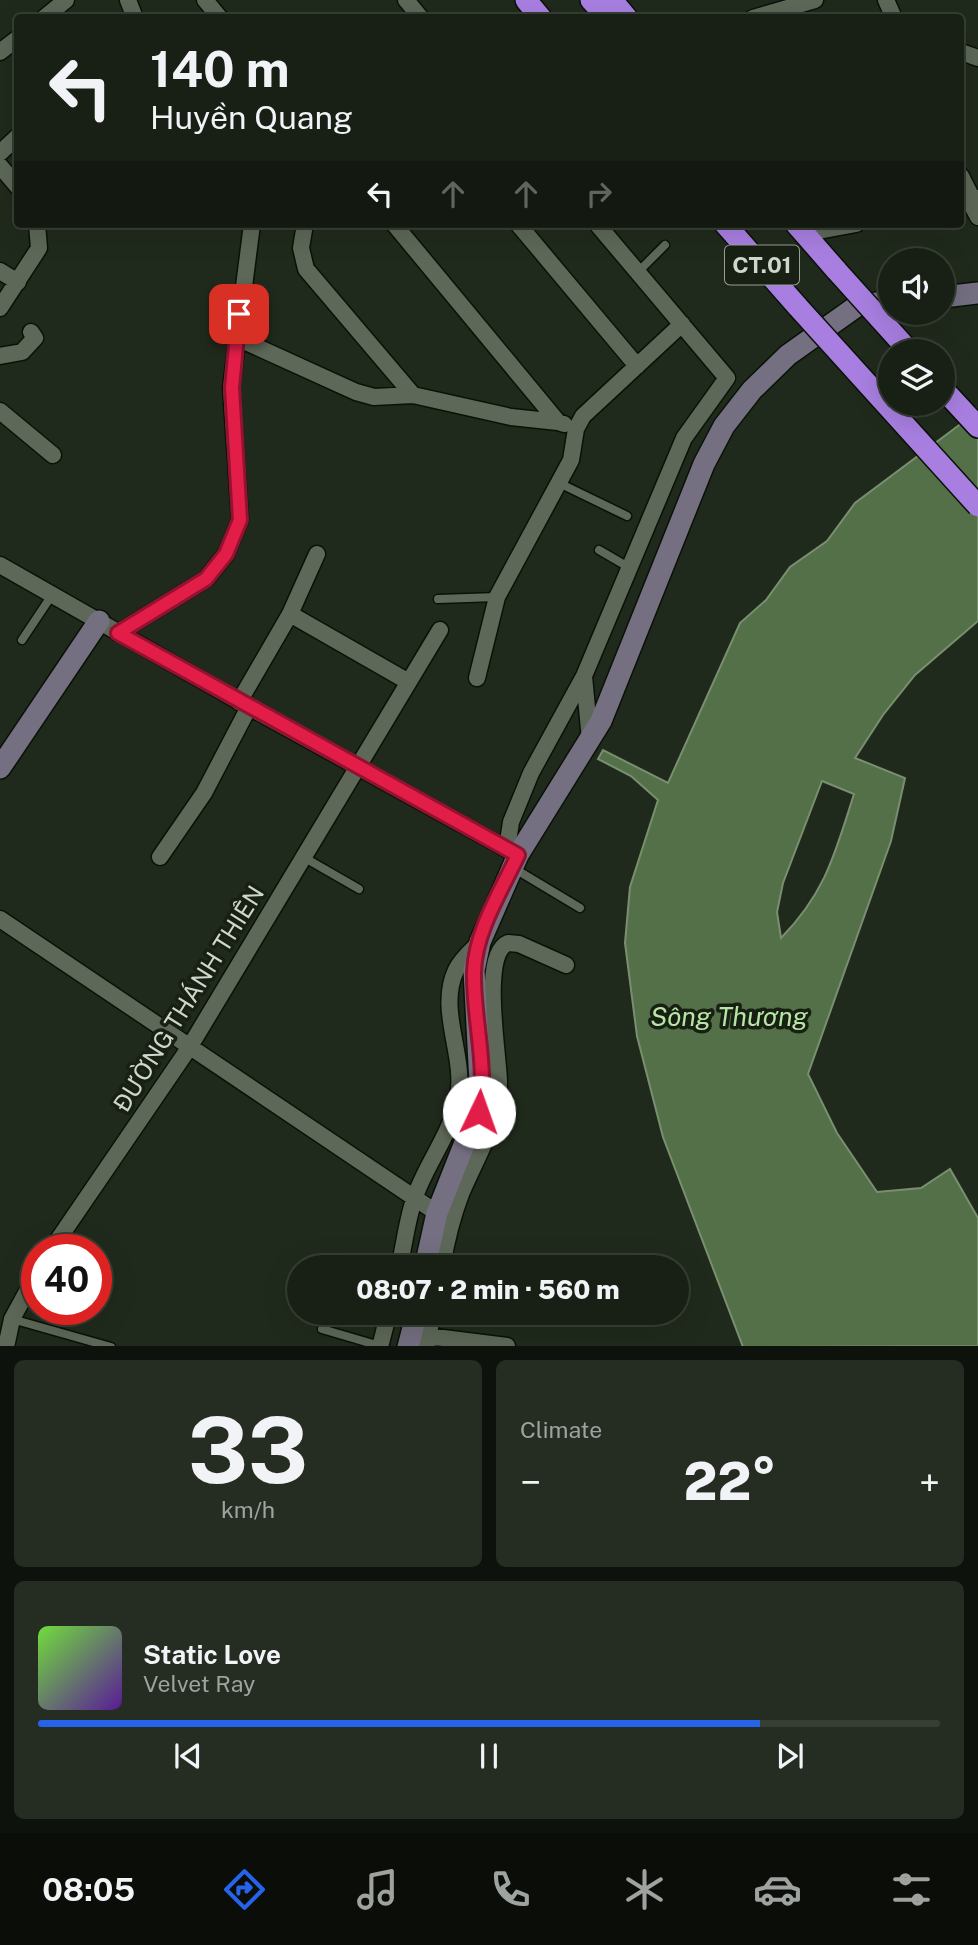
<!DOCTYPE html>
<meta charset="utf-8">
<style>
:root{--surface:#182015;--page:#252d22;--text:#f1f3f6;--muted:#9fa3a0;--line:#363e34;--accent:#2563eb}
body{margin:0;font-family:"Public Sans",sans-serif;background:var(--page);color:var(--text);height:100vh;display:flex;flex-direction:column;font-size:26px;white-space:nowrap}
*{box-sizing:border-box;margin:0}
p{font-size:23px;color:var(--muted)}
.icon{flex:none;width:38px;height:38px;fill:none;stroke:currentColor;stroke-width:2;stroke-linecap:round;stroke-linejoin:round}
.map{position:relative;height:1346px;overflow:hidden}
.panel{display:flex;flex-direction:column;gap:14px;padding:14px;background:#0d120c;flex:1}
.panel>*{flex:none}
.hud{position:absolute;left:14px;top:14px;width:950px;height:214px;border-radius:7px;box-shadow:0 7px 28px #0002,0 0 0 2px var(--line);background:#182015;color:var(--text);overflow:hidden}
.tools{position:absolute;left:878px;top:248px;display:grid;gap:14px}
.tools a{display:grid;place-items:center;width:77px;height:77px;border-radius:50%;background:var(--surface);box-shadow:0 7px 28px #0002,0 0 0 2px var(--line);font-size:35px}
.speed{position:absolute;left:21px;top:1234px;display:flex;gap:14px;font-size:35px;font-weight:700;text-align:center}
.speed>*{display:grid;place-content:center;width:91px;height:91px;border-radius:50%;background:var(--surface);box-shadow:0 7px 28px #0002,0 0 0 2px var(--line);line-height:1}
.speed .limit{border:10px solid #d22;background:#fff;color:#111}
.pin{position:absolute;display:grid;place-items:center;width:60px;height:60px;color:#fff;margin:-30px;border-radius:14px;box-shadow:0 4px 10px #0006}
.me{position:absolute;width:77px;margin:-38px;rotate:3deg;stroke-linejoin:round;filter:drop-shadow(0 0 5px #0008)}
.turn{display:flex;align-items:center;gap:24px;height:147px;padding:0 21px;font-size:32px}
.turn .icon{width:91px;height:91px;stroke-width:2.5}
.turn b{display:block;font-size:49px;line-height:60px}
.lanes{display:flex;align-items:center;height:66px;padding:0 21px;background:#0003;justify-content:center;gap:35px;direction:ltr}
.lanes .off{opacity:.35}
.big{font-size:52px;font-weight:800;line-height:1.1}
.panel .tile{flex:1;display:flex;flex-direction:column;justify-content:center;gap:10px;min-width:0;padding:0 24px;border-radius:10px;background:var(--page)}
.panel .dial{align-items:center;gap:0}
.dial b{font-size:91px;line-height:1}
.song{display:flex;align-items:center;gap:21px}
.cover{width:84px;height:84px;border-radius:10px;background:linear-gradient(135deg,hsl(100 70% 55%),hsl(270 70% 35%))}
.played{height:7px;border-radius:4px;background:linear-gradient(90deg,var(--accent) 80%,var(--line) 80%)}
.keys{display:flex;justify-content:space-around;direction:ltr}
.heat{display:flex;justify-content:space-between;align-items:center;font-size:38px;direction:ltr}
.panel .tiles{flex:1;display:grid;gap:14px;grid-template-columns:1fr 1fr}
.tile:last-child{grid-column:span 2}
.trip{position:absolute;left:287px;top:1255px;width:402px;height:70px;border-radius:35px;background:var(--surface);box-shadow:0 7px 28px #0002,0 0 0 2px var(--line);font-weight:800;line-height:70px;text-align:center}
.dock{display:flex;height:112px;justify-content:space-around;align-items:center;background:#0a0d08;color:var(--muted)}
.dock .icon{width:49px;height:49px}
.dock .on{color:var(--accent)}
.dock b{font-size:32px;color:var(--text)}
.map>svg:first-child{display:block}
.water{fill:#547048;stroke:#798f70;stroke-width:2;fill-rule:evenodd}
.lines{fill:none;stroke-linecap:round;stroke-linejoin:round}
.lane-casing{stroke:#0a1207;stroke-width:11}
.street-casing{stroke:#0a1207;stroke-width:19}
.secondary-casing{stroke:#0a1207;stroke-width:24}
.highway-casing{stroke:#0a1207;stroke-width:24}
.lane{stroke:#5d6858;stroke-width:8}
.street{stroke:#5d6858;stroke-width:16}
.secondary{stroke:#746f81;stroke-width:21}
.highway{stroke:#a87fe1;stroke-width:21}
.highway-bridge-casing{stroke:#0a1207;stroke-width:24;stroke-linecap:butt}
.highway-bridge{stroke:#a87fe1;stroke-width:21}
.route-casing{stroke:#92132f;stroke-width:18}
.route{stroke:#e11d48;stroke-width:12}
.labels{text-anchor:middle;stroke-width:7;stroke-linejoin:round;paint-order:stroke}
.shield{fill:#172013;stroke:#989f95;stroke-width:2}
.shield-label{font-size:23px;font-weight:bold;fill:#d0d6cd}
.street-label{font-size:24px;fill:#d0d6cd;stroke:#172013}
.water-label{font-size:26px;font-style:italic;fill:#b7e5a5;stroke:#172013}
</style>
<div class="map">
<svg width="978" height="1347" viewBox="0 0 978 1347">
<rect width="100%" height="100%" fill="#202a1c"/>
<!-- water -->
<path class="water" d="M978 411V621L915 675 883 715 855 758 905 778 891 841 808 1074 837 1133 877 1192 921 1188 950 1169 978 1218V1346L743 1347 663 1137 637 1036 625 943 630 887 658 800 631 776 598 759 603 750 668 783 740 623 766 600 790 567 827 541 855 503ZM822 781 854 794C835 853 826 892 781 938L777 912 783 883Z"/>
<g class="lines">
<defs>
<path id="lane" d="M638 272 665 245
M559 483 627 516
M599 550 630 568
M438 599 497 597
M22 640 52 595
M305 858 359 889
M515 869 580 908
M12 1319 111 1347
M322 1329 380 1346"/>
<path id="street" d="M128 0 135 18
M205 0 220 18
M406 0 421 18
M886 0 894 18
M44 18 66 0
M753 18 815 0
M0 52 18 38
M961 52 978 58
M0 153 18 136
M0 166 18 187
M961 176 971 196 978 199
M968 198 978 217
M305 224 301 248 306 269 413 395 511 417 558 422
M394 224 558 422 564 424
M518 224 637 366
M813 232 856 224
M0 271 18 282
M0 308 39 248 37 224
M235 337 356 392 374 397 413 395
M0 356 22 352 35 338 31 332
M0 411 53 455
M0 565 249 707 514 853
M290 614 407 681
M118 633 206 579 226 554 240 520 231 388 252 224
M584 676 590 740
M477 678 497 597 571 460 576 429 583 416 682 324
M239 702 290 614 317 554
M507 848 511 822 531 773 584 676 684 438 727 378 597 224
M160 857 204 793 249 707
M0 919 437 1213
M51 1250 189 1048 440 630
M399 1267C405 1243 407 1217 416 1194 428 1161 452 1132 458 1097 466 1056 437 1010 456 970 461 959 472 950 480 942
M442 1267C446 1242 452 1218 461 1194 476 1158 499 1123 499 1083 499 1056 480 954 508 943L519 944 566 965
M411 1334 507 1346
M427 1344 433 1312
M6 1347 12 1319 37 1273
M380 1347 389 1312"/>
<path id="secondary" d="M943 297 978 293
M0 768 99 621
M425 1267 437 1213 481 1102 474 970 480 942 518 855 601 721 704 464 724 426 752 390 788 355 857 306 891 301
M408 1347 417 1312"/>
<path id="highway" d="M526 0 541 18
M591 0 608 18
M612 0 627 18
M725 224 798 307
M796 224 837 271
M943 389 978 427"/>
</defs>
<!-- lane casing -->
<use href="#lane" class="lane-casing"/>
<!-- street casing -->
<use href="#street" class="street-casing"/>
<!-- secondary casing -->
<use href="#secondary" class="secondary-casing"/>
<!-- highway casing -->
<use href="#highway" class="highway-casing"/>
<!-- lane -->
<use href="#lane" class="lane"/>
<!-- street -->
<use href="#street" class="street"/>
<!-- secondary -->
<use href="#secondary" class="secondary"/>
<!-- highway -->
<use href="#highway" class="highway"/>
<defs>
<path id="highway-bridge" d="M837 271 910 352
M798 307 978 506"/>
</defs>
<!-- highway-bridge casing -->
<use href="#highway-bridge" class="highway-bridge-casing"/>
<!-- highway-bridge -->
<use href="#highway-bridge" class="highway-bridge"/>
</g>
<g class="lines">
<defs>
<path id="route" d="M239 314 232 388 240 520 226 554 206 579 118 633 518 855C501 891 475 932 474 972 473 1018 488 1066 479 1112"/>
</defs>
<!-- route casing -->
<use href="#route" class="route-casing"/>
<!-- route -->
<use href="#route" class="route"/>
</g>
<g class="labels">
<!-- shield labels -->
<rect class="shield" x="725" y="245.5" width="74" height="39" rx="5"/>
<g class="shield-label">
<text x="762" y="273">CT.01</text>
</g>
<!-- street labels -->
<g class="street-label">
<text transform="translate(189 999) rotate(-58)" y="8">ĐƯỜNG THÁNH THIÊN</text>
</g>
<!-- water labels -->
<g class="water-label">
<text x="729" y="1026">Sông Thương</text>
</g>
</g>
</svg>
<div class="tools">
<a><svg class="icon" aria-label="sound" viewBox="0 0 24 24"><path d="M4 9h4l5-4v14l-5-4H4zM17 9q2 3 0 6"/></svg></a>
<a><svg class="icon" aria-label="layers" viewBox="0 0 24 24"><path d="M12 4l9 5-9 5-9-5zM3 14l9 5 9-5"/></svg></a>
</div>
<div class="speed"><div class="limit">40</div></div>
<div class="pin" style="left:239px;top:314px;background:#d93025"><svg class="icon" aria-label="arrive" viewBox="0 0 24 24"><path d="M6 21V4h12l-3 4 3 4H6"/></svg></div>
<svg class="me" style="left:479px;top:1112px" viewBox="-20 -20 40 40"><circle r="19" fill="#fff"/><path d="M0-13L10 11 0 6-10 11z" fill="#e11d48"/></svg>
<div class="trip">08:07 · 2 min · 560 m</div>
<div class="hud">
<div class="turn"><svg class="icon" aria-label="left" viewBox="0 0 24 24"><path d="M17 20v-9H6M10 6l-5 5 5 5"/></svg><div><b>140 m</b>Huyền Quang</div></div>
<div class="lanes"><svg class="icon" aria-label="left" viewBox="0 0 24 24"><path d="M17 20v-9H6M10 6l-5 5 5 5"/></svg><svg class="icon off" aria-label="ahead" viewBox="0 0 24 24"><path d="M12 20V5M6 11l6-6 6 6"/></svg><svg class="icon off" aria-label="ahead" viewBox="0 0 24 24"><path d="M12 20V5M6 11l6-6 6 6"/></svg><svg class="icon off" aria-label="right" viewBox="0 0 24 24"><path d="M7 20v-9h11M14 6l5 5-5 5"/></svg></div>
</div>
</div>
<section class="panel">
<div class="tiles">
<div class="tile dial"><b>33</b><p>km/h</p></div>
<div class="tile"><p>Climate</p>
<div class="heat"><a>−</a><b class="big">22°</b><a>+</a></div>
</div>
<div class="tile">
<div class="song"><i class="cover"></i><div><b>Static Love</b><p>Velvet Ray</p></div></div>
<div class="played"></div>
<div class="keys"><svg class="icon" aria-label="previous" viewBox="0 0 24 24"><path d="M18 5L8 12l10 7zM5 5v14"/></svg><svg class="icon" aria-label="pause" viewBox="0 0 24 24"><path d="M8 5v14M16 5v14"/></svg><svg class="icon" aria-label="next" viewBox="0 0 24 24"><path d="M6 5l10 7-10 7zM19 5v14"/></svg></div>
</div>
</div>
</section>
<nav class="dock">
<b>08:05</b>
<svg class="icon on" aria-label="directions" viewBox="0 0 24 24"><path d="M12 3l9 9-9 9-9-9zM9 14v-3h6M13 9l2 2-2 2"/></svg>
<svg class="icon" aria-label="music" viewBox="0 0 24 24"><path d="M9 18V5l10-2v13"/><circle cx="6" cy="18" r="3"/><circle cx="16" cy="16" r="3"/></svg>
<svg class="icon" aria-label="phone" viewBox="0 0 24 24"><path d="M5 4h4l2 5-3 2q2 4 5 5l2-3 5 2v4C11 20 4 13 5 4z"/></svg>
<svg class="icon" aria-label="climate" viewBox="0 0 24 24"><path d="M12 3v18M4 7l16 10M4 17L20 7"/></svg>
<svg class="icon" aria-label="car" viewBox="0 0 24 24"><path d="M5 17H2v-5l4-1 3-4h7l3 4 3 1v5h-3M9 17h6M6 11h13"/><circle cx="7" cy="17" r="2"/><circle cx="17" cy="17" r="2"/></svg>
<svg class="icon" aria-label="filters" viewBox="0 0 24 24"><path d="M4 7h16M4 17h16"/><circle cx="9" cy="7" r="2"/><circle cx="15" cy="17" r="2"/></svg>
</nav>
